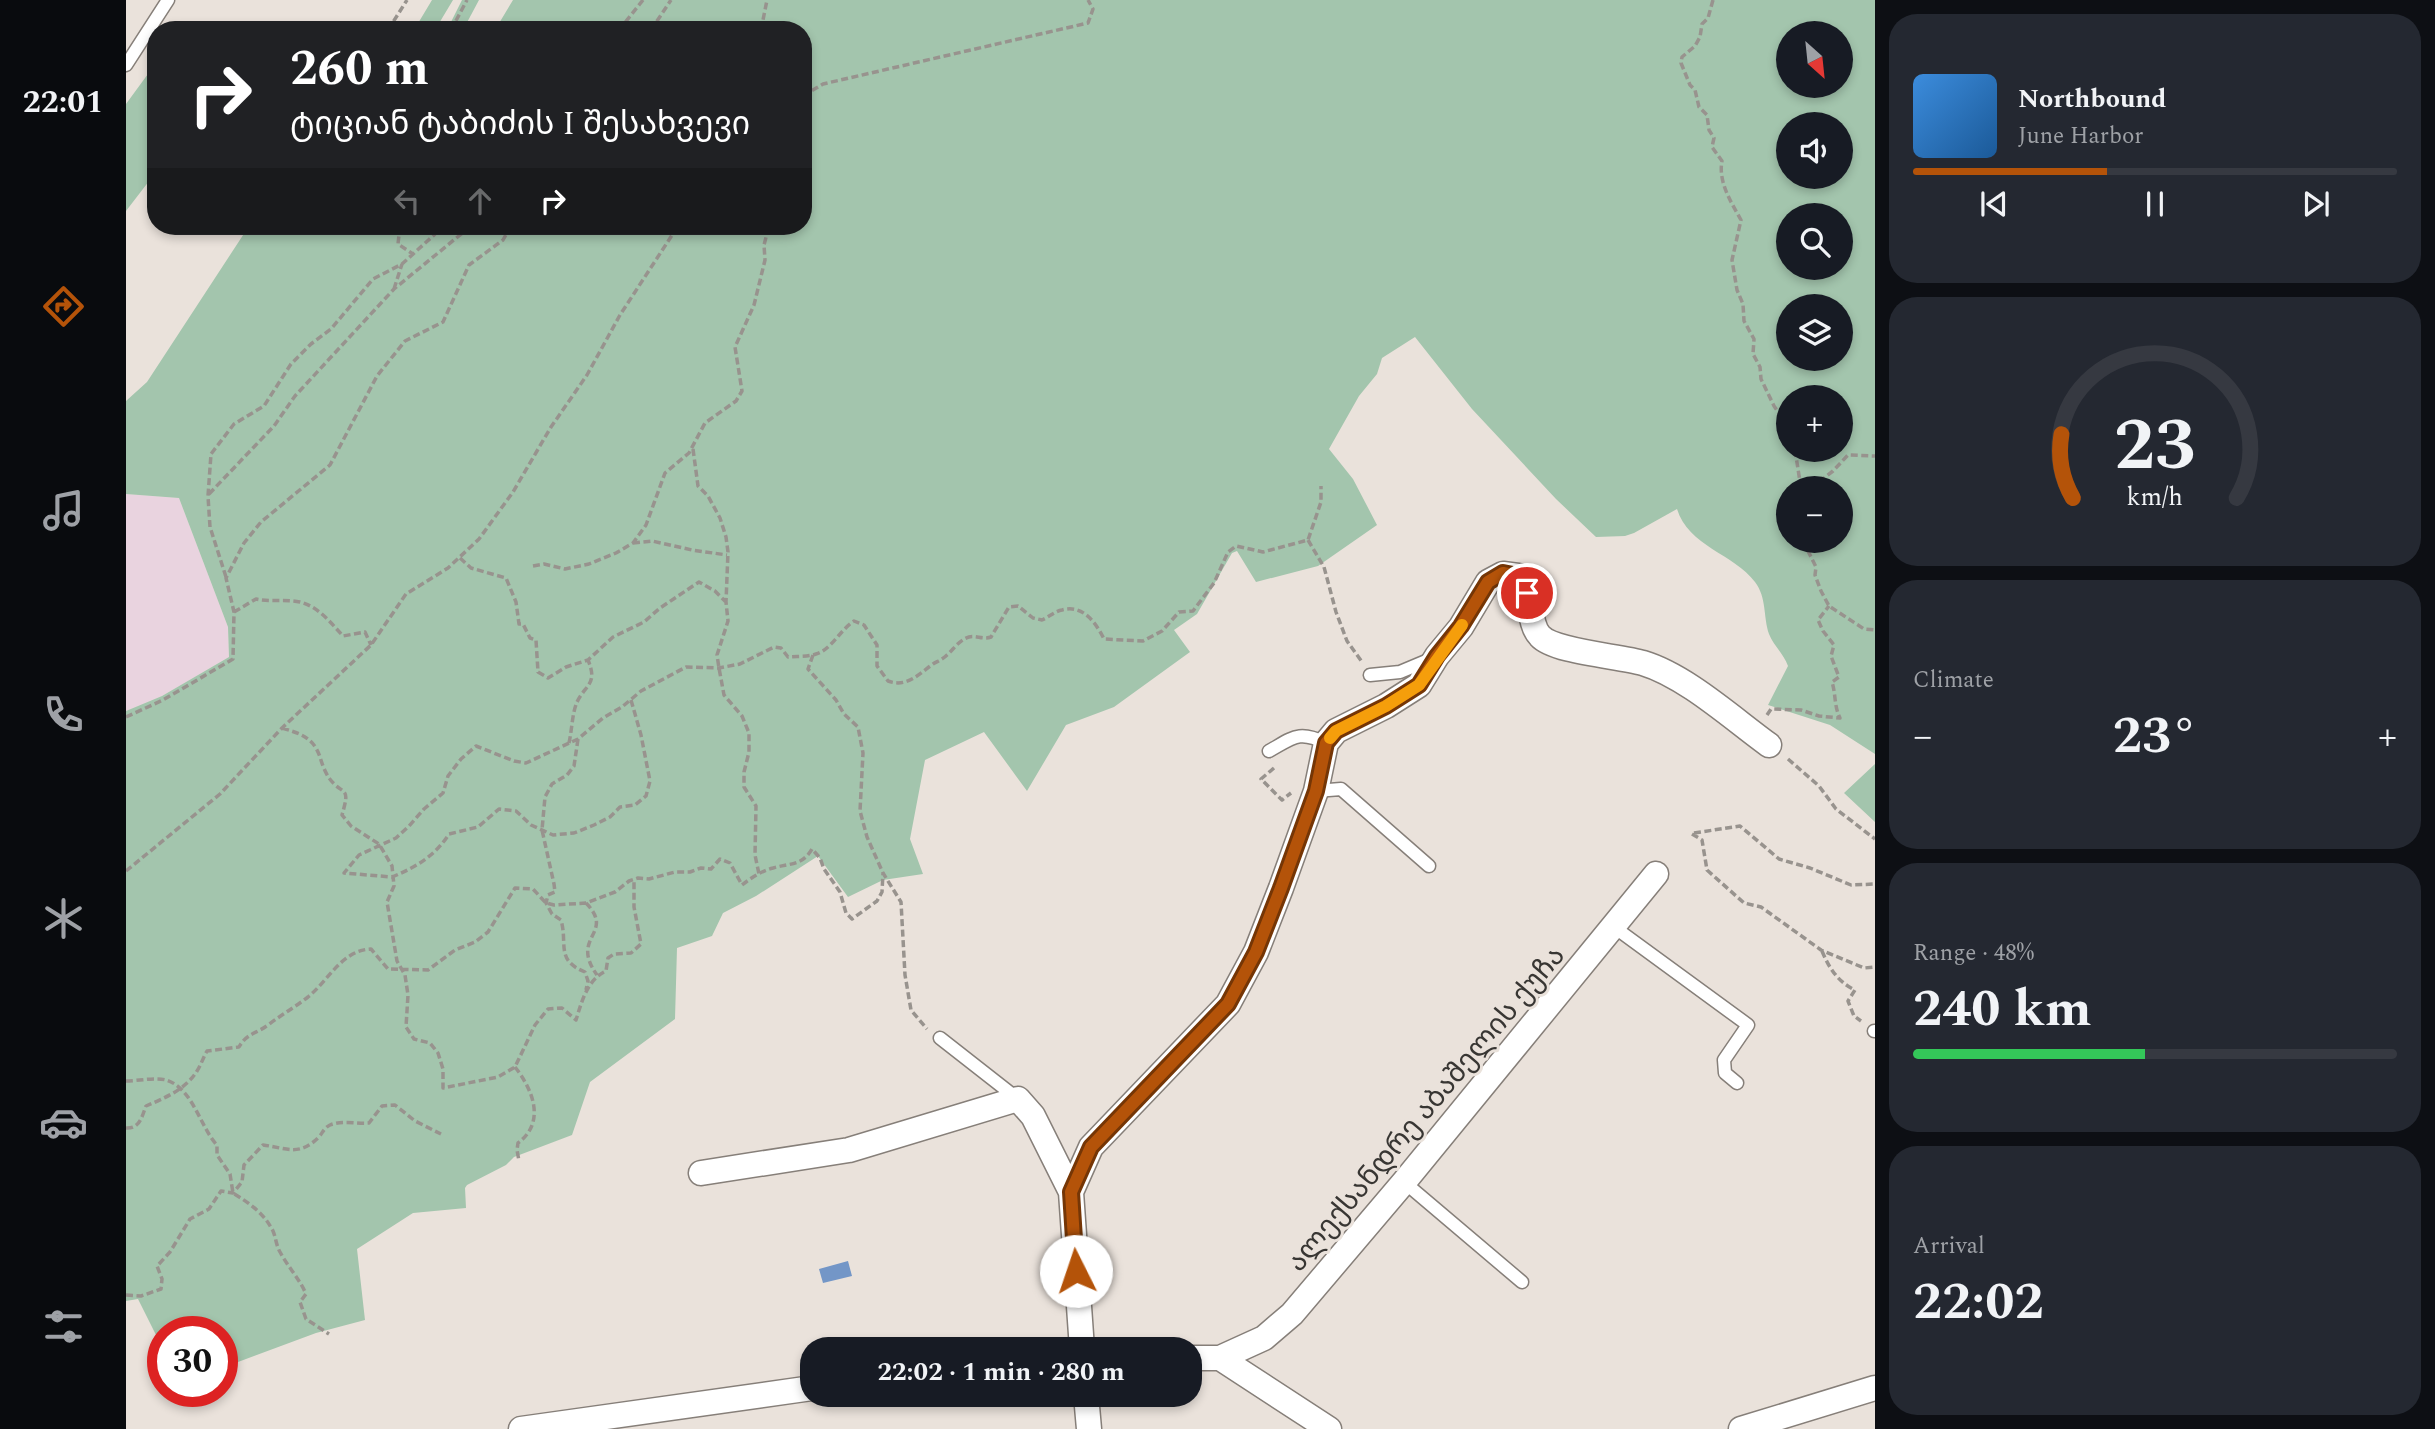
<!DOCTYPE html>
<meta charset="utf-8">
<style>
:root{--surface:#171b24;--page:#242831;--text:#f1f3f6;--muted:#9ea1a6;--line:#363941;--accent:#b45309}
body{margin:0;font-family:Spectral,"Noto Sans Georgian",serif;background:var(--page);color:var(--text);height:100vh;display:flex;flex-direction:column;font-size:26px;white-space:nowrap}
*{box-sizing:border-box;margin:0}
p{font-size:23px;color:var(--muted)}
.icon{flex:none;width:38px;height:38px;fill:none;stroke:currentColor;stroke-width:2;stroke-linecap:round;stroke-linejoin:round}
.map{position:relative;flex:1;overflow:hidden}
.details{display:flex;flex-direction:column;gap:14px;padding:14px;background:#0d0f14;width:560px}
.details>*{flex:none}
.hud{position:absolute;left:21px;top:21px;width:665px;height:214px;border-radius:28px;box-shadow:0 4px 10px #0003;background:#202124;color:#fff;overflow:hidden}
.needle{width:46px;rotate:153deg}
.fabs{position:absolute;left:1650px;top:21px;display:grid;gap:14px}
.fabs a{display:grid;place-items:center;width:77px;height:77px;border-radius:50%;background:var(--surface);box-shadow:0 4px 10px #0003;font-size:35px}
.speed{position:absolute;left:21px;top:1316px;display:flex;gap:14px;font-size:35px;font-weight:700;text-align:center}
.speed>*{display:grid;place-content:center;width:91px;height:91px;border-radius:50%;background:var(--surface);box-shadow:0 4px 10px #0003;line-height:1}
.speed .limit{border:10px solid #d22;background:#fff;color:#111}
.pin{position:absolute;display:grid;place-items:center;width:60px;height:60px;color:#fff;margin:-30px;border:4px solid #fff;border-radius:50%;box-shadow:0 2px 7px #0007}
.me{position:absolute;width:77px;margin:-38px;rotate:356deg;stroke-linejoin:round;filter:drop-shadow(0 0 5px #0008)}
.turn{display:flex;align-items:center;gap:24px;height:147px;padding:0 28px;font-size:32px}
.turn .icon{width:91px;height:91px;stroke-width:2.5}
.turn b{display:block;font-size:49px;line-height:60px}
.lanes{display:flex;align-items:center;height:66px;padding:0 28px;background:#0003;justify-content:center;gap:35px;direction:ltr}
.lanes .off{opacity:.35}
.big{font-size:52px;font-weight:700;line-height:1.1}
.details .card{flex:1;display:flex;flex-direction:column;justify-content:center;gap:10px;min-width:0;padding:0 24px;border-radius:28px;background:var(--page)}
.details .dial{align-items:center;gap:0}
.dial svg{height:182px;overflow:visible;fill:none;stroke:var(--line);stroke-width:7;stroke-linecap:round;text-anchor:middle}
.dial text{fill:var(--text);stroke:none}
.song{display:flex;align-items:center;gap:21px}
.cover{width:84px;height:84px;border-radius:10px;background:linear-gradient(135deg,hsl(210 70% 55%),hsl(210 70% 35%))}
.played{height:7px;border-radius:4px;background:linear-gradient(90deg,var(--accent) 40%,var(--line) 40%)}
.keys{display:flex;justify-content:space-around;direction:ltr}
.heat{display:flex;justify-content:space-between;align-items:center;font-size:38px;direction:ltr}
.charge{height:10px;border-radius:5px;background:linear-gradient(90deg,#34c759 48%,var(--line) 0)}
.trip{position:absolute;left:674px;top:1337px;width:402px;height:70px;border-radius:28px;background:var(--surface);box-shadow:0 4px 10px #0003;font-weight:700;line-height:70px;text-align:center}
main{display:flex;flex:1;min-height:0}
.dock{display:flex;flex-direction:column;width:126px;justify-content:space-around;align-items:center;background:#090b0e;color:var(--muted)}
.dock .icon{width:49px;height:49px}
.dock .on{color:var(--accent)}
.dock b{font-size:32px;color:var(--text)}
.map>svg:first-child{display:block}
.industrial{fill:#e9d3df}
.green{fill:#a3c5ad;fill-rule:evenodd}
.water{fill:#7396c7}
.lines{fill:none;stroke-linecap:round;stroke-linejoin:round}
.lane-casing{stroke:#867f79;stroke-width:15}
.street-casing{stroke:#867f79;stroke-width:27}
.path{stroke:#98938e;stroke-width:3.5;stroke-dasharray:7 3.5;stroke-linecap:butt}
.lane{stroke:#fff;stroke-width:12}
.street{stroke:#fff;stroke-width:24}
.route-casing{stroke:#753606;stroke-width:18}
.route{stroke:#b45309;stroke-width:12}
.slow{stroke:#f59e0b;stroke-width:12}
.labels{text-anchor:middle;stroke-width:6;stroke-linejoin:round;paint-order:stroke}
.street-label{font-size:28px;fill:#383633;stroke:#eae2db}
</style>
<main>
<nav class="dock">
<b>22:01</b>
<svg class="icon on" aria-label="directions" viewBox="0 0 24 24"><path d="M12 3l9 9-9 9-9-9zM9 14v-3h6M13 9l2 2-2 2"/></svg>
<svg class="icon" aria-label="music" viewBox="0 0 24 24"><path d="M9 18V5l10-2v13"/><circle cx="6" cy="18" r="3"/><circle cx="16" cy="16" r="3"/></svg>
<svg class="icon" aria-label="phone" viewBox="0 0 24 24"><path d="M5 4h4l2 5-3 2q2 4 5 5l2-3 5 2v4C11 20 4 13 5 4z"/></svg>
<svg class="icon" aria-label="climate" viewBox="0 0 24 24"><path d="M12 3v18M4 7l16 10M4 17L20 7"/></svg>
<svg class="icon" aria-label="car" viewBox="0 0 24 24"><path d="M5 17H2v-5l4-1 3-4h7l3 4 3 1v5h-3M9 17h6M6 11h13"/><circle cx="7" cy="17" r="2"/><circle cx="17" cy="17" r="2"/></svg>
<svg class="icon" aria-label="filters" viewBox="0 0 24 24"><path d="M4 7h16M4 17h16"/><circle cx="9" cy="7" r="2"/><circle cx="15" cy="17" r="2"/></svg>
</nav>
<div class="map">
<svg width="1749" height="1429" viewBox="0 0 1749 1429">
<rect width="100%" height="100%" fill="#eae2db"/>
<!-- industrial -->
<path class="industrial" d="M0 494 53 498 102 627 103 657 36 696 0 711Z"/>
<!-- green -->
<path class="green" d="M306 0H327L309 30H288Z
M336 0H353L337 30H321Z
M387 0H1749V754L1704 725 1642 705 1662 666C1658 654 1647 645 1643 634 1637 616 1641 598 1629 582 1608 554 1562 546 1551 509L1508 533 1499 536 1470 537 1430 499 1346 409 1289 337 1256 358 1251 374 1233 396 1203 449 1227 479 1251 525 1192 566 1130 582 1111 551 1106 553 1071 614 1048 630 1064 652 988 707 940 725 901 791 858 732 799 760 784 839 797 874 757 880 722 897 692 856 630 896 597 913 586 936 551 948 549 1019 464 1082 446 1135 388 1157 380 1165 341 1185 339 1188 340 1208 287 1213 231 1249 239 1320 190 1333 96 1368V1332H37V1349L12 1299 0 1301V711L36 696 103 657 102 627 53 498 0 494V401L21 382 123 226H677V30H369ZM1662 33H1715V86H1662ZM1715 124V177H1662V124ZM1715 215V268H1662V215ZM1662 306H1715V359H1662ZM1662 397H1715V450H1662ZM1662 488H1715V541H1662Z
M30 63V172L0 211V104Z
M1749 764V822L1718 793Z"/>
<!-- water -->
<path class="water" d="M722 1261 726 1276 697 1283 693 1269Z"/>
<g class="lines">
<defs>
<path id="lane" d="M0 65 42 0
M1244 675 1274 672 1305 659
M1143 751C1168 737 1173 730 1200 743
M1190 791 1215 789 1303 866
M1488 927 1622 1025 1598 1060 1599 1073 1611 1083
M1748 1031H1749
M814 1038 892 1099
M1278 1182 1396 1282"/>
<path id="street" d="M575 1173 723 1150 892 1099 907 1116 945 1192
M956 1349 945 1192 965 1147 1102 1004 1130 952 1155 888 1190 791 1200 743 1210 731 1260 706 1293 685 1311 656 1335 627 1362 582 1377 574 1392 576C1396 582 1400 589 1402 595 1405 608 1405 627 1414 636 1428 652 1494 656 1517 663 1560 676 1607 719 1643 745
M1064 1358H1094L1203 1429
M1094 1358 1138 1338 1166 1314 1278 1182 1530 874
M960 1395 963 1429
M395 1429 686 1388
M1615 1429 1749 1388"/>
</defs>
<!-- lane casing -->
<use href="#lane" class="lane-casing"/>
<!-- street casing -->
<use href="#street" class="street-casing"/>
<!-- path -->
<path class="path" d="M1587 0 1582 18 1576 24 1574 37 1569 46 1556 57 1555 63 1564 85 1569 90 1573 107 1581 115 1583 130 1588 138 1586 147 1596 161C1592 182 1605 202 1615 220L1606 260 1611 290 1617 304 1618 321 1628 339 1627 354 1634 367 1635 379 1648 406 1662 426
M262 30 281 0
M325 30 341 0
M493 30 517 0
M525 30 545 0
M635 30 641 0
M677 96 697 84 962 23 967 9 962 0
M677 100 683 118 677 128
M274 226 272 244 287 254
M268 289 276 264
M567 449 572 486 582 496 594 518 600 537 602 552 600 602 602 621 591 655 593 668 598 695 616 716 623 733V752L618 772V787L630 806 629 855 633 874
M1669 450 1675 488
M1685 488 1707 471 1722 455 1749 456
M83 494 148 426 169 396 268 289 345 226
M1182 540 1198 567 1210 612 1221 641 1236 662
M1677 541 1690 567 1689 575 1695 591 1703 606 1738 629 1749 630
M507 543 526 541 566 550 601 555
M334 558 345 568 380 578 390 602 393 624H397L404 638 410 640 412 672 422 678 440 667 462 660 487 637 518 622 534 608 573 582 589 591 600 602
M407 566 418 564 439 569 463 564 490 553 507 543 520 525 539 473 563 453 579 423 610 401 616 391 609 347 628 305 639 260 638 245 643 226
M100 577 84 527 82 496 85 454 108 424 138 406 165 364 185 344 205 329 247 279 276 264 318 226
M108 612 130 599C145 602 160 599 174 602 193 607 205 623 217 636L239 632 245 645
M687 655 682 669 710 700 718 714 732 727 737 753 734 811 741 837 757 873 775 902 779 975 785 1010 801 1029
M505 700 515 735 524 781 520 796 509 805 494 807 484 817 468 825 448 833 427 835 405 825 390 811 373 809 352 827 323 834C309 856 290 867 266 877L218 873 233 855 270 838 283 826 298 809 317 793 322 776 335 759 350 746 388 761 400 763 452 739 477 718 496 707 515 691 560 667 593 668 614 664 648 647 655 648 662 657C671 656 681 657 690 654 705 650 714 630 728 621L738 625 751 645V666L762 681C781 688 793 674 807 664 812 661 817 659 821 655 828 649 833 640 843 637 850 635 857 640 865 637L883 607 892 606 907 618 916 620C923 617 929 611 936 610 957 604 970 623 978 639L1017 641 1036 631 1053 612 1067 611 1088 583 1102 552 1110 546 1137 552 1182 540 1195 502V486
M1641 715 1645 709 1675 710 1693 716 1714 718C1708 706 1710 695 1706 682L1713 677 1705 656 1708 645 1697 631 1692 620 1703 606
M0 717 37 700 107 659 108 612 100 578 118 543 135 522 204 465 251 376 279 341 317 322 343 265 377 240 385 226
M156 728C175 734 187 737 194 757 196 764 199 772 203 778 217 797 225 784 216 815L225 826 253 844 266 866 268 886 261 902 271 961 279 975 282 995 280 1027 288 1039 304 1043 312 1053 317 1069V1088L372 1077 389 1067 409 1025 422 1009 436 1008 450 1020C456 1001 461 980 480 971L482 958 488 954 505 953 515 944 508 907V879
M452 739 448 766 441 775 426 784 419 797 416 830 428 884 429 892 422 895 420 903 426 914 435 920C442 944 429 960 459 972L462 981 460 990
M443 743C446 730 446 714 451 702 460 684 472 684 462 660
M1662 759 1693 786 1710 809 1749 839
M1148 768 1135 779 1156 800 1165 793
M1568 833 1614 826 1653 859 1684 868 1725 885 1749 884
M1566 834 1576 840 1581 870 1618 903 1635 907 1695 950 1738 968 1749 967
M0 871 94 794 156 728 245 645 280 594 322 568 353 539 387 492 425 427 461 375 494 315 552 226
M460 903C490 934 443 936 471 975
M1696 951C1703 968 1712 982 1729 990L1722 1001 1728 1016 1735 1021
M389 1067C407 1090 420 1122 392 1143L391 1150 393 1161
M0 1081C12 1081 29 1077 40 1080 67 1088 74 1127 91 1145V1155L104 1174 107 1193C123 1203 138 1213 147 1231 150 1238 150 1245 154 1252 162 1267 173 1278 180 1294L174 1302 180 1319 203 1334
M0 1128C14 1129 16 1116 20 1106 39 1098 60 1089 71 1071 75 1065 77 1058 81 1051L113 1047C121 1033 130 1034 142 1025 155 1015 169 1007 182 997 203 980 216 950 245 949L262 969 302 970 329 950 349 942 362 932 389 888 407 889 420 903 428 905 460 903 489 892 503 881 512 878 523 879 549 872H564L575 868 585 869 594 859 604 863 616 885C625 878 635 871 647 868 664 863 676 866 686 849L694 858 698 869 714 892 720 913 726 919 751 901 756 892 757 873
M0 1295 15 1296 35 1289 36 1279 31 1266 44 1252 64 1219 83 1209 95 1191 107 1193 116 1182 118 1165 137 1145C161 1148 173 1157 193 1137 197 1132 198 1128 204 1125 216 1120 230 1124 243 1123L256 1106 269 1105 289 1121 315 1134"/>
<!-- lane -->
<use href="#lane" class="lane"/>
<!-- street -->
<use href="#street" class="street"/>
</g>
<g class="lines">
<defs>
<path id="route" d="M950 1271 945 1192 965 1147 1102 1004 1130 952 1155 888 1190 791 1200 743 1210 731 1260 706 1293 685 1311 656 1335 626 1362 582 1377 573 1392 576 1401 593"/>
</defs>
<!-- route casing -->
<use href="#route" class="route-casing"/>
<!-- route -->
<use href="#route" class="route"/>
<!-- slow -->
<path class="slow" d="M1204 738 1210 731 1260 706 1293 685 1336 625"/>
</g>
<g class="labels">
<!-- street labels -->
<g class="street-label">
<text transform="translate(1299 1108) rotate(-50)" y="10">ალექსანდრე აბაშელის ქუჩა</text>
</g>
</g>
</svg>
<div class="fabs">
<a><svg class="needle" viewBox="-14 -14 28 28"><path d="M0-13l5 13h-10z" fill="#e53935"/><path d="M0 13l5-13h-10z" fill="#9ea1a6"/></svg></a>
<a><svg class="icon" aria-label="sound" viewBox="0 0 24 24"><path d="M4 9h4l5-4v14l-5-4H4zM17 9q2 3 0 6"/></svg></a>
<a><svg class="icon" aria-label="search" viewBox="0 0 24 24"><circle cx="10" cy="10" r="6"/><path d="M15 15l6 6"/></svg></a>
<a><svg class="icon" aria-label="layers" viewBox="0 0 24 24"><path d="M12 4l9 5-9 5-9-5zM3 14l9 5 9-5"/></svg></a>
<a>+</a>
<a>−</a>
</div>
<div class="speed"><div class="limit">30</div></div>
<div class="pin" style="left:1401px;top:593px;background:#d93025"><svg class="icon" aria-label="arrive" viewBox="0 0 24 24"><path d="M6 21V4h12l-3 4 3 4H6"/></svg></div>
<svg class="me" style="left:950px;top:1271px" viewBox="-20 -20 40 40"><circle r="19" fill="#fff"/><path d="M0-13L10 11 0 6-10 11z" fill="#b45309"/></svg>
<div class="trip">22:02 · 1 min · 280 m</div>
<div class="hud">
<div class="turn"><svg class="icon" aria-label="right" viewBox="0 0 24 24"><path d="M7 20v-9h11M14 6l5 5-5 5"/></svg><div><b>260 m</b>ტიციან ტაბიძის I შესახვევი</div></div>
<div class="lanes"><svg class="icon off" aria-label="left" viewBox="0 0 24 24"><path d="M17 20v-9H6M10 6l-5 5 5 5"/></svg><svg class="icon off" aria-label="ahead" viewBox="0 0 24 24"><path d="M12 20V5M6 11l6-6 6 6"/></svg><svg class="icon" aria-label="right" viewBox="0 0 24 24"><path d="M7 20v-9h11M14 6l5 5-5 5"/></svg></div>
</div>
</div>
<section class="details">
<div class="card">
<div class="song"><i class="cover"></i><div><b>Northbound</b><p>June Harbor</p></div></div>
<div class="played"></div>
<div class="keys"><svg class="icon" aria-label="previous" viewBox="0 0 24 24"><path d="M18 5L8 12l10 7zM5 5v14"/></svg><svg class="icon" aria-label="pause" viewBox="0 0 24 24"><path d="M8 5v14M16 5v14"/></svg><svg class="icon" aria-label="next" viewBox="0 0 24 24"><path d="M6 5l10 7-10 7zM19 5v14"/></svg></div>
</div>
<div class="card dial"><svg viewBox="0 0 100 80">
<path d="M14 69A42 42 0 1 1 86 69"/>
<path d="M14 69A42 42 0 0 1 9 41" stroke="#b45309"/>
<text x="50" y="56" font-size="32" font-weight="700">23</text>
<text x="50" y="72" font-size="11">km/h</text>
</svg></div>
<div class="card"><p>Climate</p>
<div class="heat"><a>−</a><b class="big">23°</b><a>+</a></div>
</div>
<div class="card"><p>Range · 48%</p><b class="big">240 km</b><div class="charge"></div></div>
<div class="card"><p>Arrival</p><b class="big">22:02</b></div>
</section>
</main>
